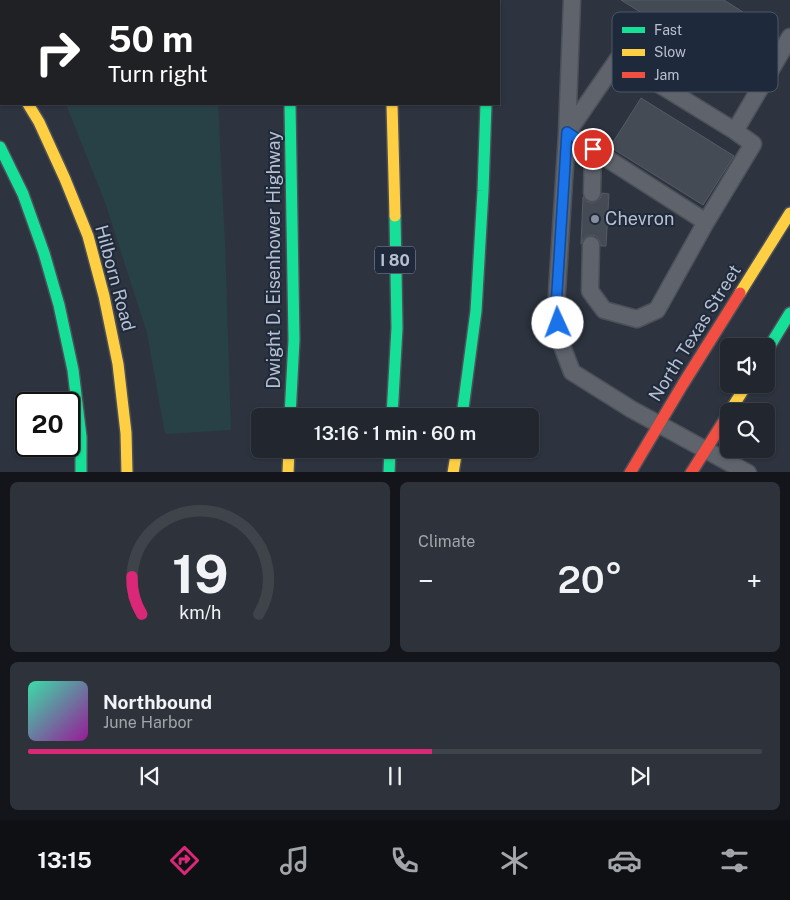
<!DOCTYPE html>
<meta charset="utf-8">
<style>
:root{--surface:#22272f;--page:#2e333b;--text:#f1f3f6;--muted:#a2a5aa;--line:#3f444b;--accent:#db2777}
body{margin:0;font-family:"Public Sans",sans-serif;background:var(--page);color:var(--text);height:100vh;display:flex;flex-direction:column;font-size:19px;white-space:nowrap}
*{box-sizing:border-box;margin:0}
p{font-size:16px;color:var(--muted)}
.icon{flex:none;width:28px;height:28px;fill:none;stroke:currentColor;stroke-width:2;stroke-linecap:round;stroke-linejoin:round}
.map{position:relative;height:472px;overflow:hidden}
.details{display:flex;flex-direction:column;gap:10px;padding:10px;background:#13151a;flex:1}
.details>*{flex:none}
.banner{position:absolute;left:0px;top:0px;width:500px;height:105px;box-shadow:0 1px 4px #0004,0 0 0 1px var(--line);background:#202124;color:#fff;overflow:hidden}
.buttons{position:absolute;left:720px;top:338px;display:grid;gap:10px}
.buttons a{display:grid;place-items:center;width:55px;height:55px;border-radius:8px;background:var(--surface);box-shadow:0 1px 4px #0004,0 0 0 1px var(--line);font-size:25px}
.speed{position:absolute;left:15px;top:392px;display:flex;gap:10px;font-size:25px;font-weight:700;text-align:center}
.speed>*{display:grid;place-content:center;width:65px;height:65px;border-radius:50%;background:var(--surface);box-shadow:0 1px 4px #0004,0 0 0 1px var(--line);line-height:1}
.speed .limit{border:2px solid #111;border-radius:8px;background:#fff;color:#111}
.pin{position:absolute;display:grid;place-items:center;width:42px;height:42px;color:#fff;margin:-21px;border:2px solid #fff;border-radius:50%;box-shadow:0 1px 5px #0007}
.me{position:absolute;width:55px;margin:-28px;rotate:358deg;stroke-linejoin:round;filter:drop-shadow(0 0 4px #0008)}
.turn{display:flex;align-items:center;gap:18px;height:105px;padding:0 25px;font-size:22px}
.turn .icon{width:65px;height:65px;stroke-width:2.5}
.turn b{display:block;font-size:35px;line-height:42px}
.big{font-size:38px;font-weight:600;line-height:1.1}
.details .widget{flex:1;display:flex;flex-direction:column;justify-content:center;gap:8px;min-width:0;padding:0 18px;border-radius:8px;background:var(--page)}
.details .dial{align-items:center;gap:0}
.dial svg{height:130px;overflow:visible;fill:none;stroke:var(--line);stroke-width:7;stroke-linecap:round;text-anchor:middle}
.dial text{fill:var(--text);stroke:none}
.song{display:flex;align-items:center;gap:15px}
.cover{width:60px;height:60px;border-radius:8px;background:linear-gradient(135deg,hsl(160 70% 55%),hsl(300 70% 35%))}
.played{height:5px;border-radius:2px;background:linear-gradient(90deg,var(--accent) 55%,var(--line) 55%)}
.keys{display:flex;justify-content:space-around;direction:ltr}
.heat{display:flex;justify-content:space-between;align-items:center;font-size:28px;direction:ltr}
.details .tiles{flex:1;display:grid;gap:10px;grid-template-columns:1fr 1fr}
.widget:last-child{grid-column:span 2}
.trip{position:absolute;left:251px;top:408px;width:288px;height:50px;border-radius:8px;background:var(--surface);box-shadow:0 1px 4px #0004,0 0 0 1px var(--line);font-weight:600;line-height:50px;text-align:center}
.dock{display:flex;height:80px;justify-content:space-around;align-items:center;background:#0e1013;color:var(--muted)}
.dock .icon{width:35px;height:35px}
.dock .on{color:var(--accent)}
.dock b{font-size:22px;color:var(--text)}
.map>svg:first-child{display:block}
.green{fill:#284146}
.building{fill:#454b54;stroke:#555b66}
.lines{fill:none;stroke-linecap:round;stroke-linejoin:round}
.lane-casing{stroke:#4c5059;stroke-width:19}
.fast-casing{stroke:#4c5059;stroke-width:14}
.slow-casing{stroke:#4c5059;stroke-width:14}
.jam-casing{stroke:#4c5059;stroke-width:14}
.path{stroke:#5b6269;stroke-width:3;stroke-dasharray:4 4;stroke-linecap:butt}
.lane{stroke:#5e636c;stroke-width:16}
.fast{stroke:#16e098;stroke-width:11}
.slow{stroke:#ffcf43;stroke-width:11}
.jam{stroke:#f24e42;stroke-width:11}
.route-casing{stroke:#114b97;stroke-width:12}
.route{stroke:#1a73e8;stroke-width:9}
.poi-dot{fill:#878f9d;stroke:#1e293b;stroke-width:2}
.labels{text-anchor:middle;stroke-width:4;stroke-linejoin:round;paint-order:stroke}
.shield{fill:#1e293b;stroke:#8a93a3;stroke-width:1}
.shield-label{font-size:16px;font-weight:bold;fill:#b8c0cf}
.poi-label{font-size:18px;fill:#b8c0cf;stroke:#1e293b;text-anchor:start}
.street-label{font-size:18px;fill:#b8c0cf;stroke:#1e293b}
.key{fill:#1e293b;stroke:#4c5667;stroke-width:1}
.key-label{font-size:14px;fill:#b8c0cf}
</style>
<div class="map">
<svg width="790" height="473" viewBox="0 0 790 473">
<rect width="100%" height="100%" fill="#2d343f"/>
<!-- green -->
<path class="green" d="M6 0H213V1H7Z
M66 104H218L225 243 231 430 165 434 147 333 105 202Z"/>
<!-- building -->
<path class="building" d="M621 0H724L743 12 714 58Z
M641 98 734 156 703 205 610 147Z
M602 193 609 194 606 246H601L599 240 596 236 592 235 586 237 583 239 581 244 583 197 586 201 592 203 597 201 600 199Z"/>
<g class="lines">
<defs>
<path id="lane" d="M572 0 567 133 556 308 559 338 572 372 631 409 748 473
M592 193 593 149
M706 222 753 144 735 131
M591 245 590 291 604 310 637 319 657 310 706 222 567 133 618 59 735 131 790 37"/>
<path id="fast" d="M282 0 283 1
M385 0V1
M487 0V1
M290 104 294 340 290 416
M0 147 23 194 44 253 59 305 73 370 81 437V473
M766 352 790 313
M392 416 397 328 395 216
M462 416 476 311 483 191 486 104
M389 473 390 449"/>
<path id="slow" d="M28 104 39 122 65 179 88 236 104 296 118 364 126 433 127 473
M392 104 395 216
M740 293 790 213
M730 411 747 384
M288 473 289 449
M453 473 457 449"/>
<path id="jam" d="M0 57 1 59
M630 473 683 384 740 293
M691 473 729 413"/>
</defs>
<!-- lane casing -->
<use href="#lane" class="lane-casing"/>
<!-- fast casing -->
<use href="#fast" class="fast-casing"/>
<!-- slow casing -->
<use href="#slow" class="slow-casing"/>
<!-- jam casing -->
<use href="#jam" class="jam-casing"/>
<!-- path -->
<path class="path" d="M630 18 722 69 752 18 769 29"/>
<!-- lane -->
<use href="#lane" class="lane"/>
<!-- fast -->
<use href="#fast" class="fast"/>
<!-- slow -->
<use href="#slow" class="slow"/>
<!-- jam -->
<use href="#jam" class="jam"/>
</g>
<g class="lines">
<defs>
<path id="route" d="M558 323 556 308 567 132 593 149"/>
</defs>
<!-- route casing -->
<use href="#route" class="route-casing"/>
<!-- route -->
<use href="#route" class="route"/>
</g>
<!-- markers -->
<circle class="poi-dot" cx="595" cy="219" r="5"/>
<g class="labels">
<!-- shield labels -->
<rect class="shield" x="375" y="246.5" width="40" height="27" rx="4"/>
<g class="shield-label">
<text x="395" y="266">I 80</text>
</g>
<!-- poi labels -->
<g class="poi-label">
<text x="605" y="225">Chevron</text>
</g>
<!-- street labels -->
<g class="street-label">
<text transform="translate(274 260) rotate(-90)" y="6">Dwight D. Eisenhower Highway</text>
<text transform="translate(115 278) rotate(75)" y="6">Hilborn Road</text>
<text transform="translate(695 333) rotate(-58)" y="6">North Texas Street</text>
</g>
</g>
<!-- legend -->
<rect x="612" y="12" width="166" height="80" rx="8" class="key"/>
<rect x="622" y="27" width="23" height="6" fill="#16e098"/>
<rect x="622" y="49" width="23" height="7" fill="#ffcf43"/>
<rect x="622" y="72" width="23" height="6" fill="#f24e42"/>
<g class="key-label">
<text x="654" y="35">Fast</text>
<text x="654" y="57">Slow</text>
<text x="654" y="80">Jam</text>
</g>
</svg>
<div class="buttons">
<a><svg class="icon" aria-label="sound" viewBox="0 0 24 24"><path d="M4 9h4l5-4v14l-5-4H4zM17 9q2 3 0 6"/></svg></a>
<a><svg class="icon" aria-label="search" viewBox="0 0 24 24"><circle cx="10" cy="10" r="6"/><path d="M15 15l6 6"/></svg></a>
</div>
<div class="speed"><div class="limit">20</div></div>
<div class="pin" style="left:593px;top:149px;background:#d93025"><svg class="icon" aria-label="arrive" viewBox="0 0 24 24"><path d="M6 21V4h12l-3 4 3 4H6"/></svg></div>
<svg class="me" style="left:558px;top:323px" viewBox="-20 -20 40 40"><circle r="19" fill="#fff"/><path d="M0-13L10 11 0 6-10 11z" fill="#1a73e8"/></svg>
<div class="trip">13:16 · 1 min · 60 m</div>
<div class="banner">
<div class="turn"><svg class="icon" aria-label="right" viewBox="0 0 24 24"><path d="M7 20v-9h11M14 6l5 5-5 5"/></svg><div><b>50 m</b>Turn right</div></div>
</div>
</div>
<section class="details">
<div class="tiles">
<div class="widget dial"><svg viewBox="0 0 100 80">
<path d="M14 69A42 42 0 1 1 86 69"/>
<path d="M14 69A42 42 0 0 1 8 46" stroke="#db2777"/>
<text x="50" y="56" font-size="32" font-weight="700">19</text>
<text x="50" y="72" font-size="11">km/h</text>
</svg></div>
<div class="widget"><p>Climate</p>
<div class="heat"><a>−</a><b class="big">20°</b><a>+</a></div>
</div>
<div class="widget">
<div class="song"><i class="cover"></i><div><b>Northbound</b><p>June Harbor</p></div></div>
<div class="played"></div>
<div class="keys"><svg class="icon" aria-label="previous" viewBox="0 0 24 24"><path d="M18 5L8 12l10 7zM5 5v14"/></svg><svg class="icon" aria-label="pause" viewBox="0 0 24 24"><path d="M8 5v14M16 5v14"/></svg><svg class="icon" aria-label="next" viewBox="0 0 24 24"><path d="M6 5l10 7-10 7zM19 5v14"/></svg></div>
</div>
</div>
</section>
<nav class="dock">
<b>13:15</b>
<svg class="icon on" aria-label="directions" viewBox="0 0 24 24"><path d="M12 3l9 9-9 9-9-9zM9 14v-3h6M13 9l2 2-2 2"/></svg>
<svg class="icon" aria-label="music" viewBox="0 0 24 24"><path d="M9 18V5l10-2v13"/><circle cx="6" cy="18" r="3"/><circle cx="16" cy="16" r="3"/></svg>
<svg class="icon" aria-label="phone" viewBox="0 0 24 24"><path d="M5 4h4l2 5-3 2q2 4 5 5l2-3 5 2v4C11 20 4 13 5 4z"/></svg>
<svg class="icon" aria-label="climate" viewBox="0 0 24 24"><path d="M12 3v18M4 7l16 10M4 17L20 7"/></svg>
<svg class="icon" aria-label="car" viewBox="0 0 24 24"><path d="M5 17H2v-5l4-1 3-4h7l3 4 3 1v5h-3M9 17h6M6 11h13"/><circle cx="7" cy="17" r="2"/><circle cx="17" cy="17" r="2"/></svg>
<svg class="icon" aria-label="filters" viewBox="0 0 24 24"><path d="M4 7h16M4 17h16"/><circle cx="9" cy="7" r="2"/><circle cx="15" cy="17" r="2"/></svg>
</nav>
